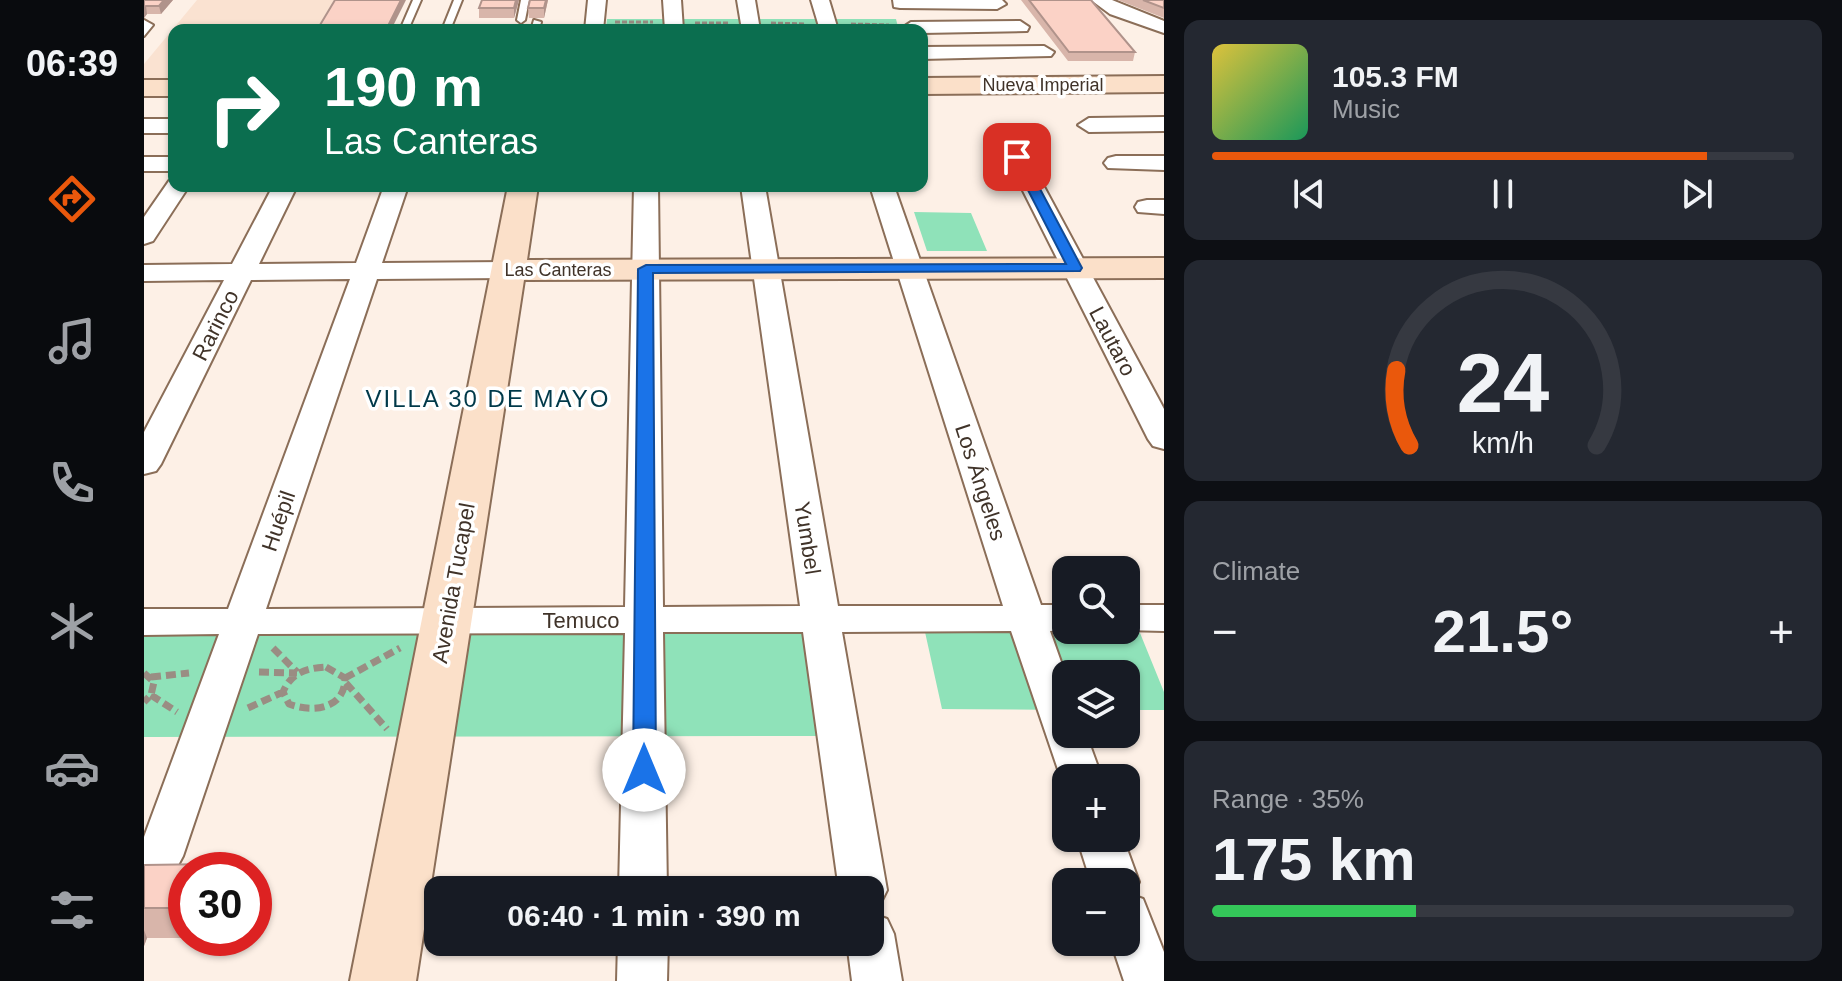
<!DOCTYPE html>
<meta charset="utf-8">
<style>
:root{--surface:#171b24;--page:#242831;--text:#f1f3f6;--muted:#9ea1a6;--line:#363941;--accent:#ea580c}
body{margin:0;font-family:Arial,sans-serif;background:var(--page);color:var(--text);height:100vh;display:flex;flex-direction:column;font-size:30px;white-space:nowrap}
*{box-sizing:border-box;margin:0}
p{font-size:26px;color:var(--muted)}
.icon{flex:none;width:44px;height:44px;fill:none;stroke:currentColor;stroke-width:2;stroke-linecap:round;stroke-linejoin:round}
.map{position:relative;flex:1;overflow:hidden}
.details{display:flex;flex-direction:column;gap:20px;padding:20px;background:#0d0f14;width:678px}
.details>*{flex:none}
.banner{position:absolute;left:24px;top:24px;width:760px;height:168px;border-radius:16px;box-shadow:0 2px 6px #0004;background:#0b6e4f;color:#fff;overflow:hidden}
.buttons{position:absolute;left:908px;top:556px;display:grid;gap:16px}
.buttons a{display:grid;place-items:center;width:88px;height:88px;border-radius:16px;background:var(--surface);box-shadow:0 2px 6px #0004;font-size:40px}
.speed{position:absolute;left:24px;top:852px;display:flex;gap:16px;font-size:40px;font-weight:700;text-align:center}
.speed>*{display:grid;place-content:center;width:104px;height:104px;border-radius:50%;background:var(--surface);box-shadow:0 2px 6px #0004;line-height:1}
.speed .limit{border:12px solid #d22;background:#fff;color:#111}
.pin{position:absolute;display:grid;place-items:center;width:68px;height:68px;color:#fff;margin:-34px;border-radius:16px;box-shadow:0 4px 12px #0006}
.me{position:absolute;width:88px;margin:-44px;rotate:0deg;stroke-linejoin:round;filter:drop-shadow(0 0 6px #0008)}
.turn{display:flex;align-items:center;gap:28px;height:168px;padding:0 24px;font-size:36px}
.turn .icon{width:104px;height:104px;stroke-width:2.5}
.turn b{display:block;font-size:56px;line-height:68px}
.big{font-size:60px;font-weight:800;line-height:1.1}
.details .widget{flex:1;display:flex;flex-direction:column;justify-content:center;gap:12px;min-width:0;padding:0 28px;border-radius:16px;background:var(--page)}
.details .dial{align-items:center;gap:0}
.dial svg{height:208px;overflow:visible;fill:none;stroke:var(--line);stroke-width:7;stroke-linecap:round;text-anchor:middle}
.dial text{fill:var(--text);stroke:none}
.song{display:flex;align-items:center;gap:24px}
.cover{width:96px;height:96px;border-radius:12px;background:linear-gradient(135deg,hsl(50 70% 55%),hsl(150 70% 35%))}
.played{height:8px;border-radius:4px;background:linear-gradient(90deg,var(--accent) 85%,var(--line) 85%)}
.keys{display:flex;justify-content:space-around;direction:ltr}
.heat{display:flex;justify-content:space-between;align-items:center;font-size:44px;direction:ltr}
.charge{height:12px;border-radius:6px;background:linear-gradient(90deg,#34c759 35%,var(--line) 0)}
.trip{position:absolute;left:280px;top:876px;width:460px;height:80px;border-radius:16px;background:var(--surface);box-shadow:0 2px 6px #0004;font-weight:800;line-height:80px;text-align:center}
main{display:flex;flex:1;min-height:0}
.tab-bar{display:flex;flex-direction:column;width:144px;justify-content:space-around;align-items:center;background:#090b0e;color:var(--muted)}
.tab-bar .icon{width:56px;height:56px}
.tab-bar .on{color:var(--accent)}
.tab-bar b{font-size:36px;color:var(--text)}
.map>svg:first-child{display:block}
.built{fill:#fae2d1}
.green{fill:#8fe2b9}
.lines{fill:none;stroke-linecap:round;stroke-linejoin:round}
.lane-casing{stroke:#8b6e58;stroke-width:4}
.street-casing{stroke:#8b6e58;stroke-width:4}
.secondary-casing{stroke:#8b6e58;stroke-width:4}
.path-far1{stroke:#9a8d83;stroke-width:3;stroke-dasharray:5 2;stroke-linecap:butt}
.path{stroke:#9a8d83;stroke-width:7;stroke-dasharray:10 5;stroke-linecap:butt}
.lane{fill:#fff;fill-rule:evenodd}
.street{fill:#fff;fill-rule:evenodd}
.secondary{fill:#fbe0c9;fill-rule:evenodd}
.wall{fill:#d8b5aa}
.shaded-wall{fill:#b0938b}
.building{fill:#fbd2c6;stroke:#b0938b;stroke-width:2}
.route{fill:#1a73e8;stroke:#114b97;stroke-width:2}
.labels{text-anchor:middle;stroke-width:7;stroke-linejoin:round;paint-order:stroke}
.far-street-label{font-size:18px;fill:#403329;stroke:#fff}
.street-label{font-size:22px;fill:#403329;stroke:#fff}
.neighbourhood-label{font-size:24px;letter-spacing:2px;fill:#003949;stroke:#fff}
</style>
<main>
<nav class="tab-bar">
<b>06:39</b>
<svg class="icon on" aria-label="directions" viewBox="0 0 24 24"><path d="M12 3l9 9-9 9-9-9zM9 14v-3h6M13 9l2 2-2 2"/></svg>
<svg class="icon" aria-label="music" viewBox="0 0 24 24"><path d="M9 18V5l10-2v13"/><circle cx="6" cy="18" r="3"/><circle cx="16" cy="16" r="3"/></svg>
<svg class="icon" aria-label="phone" viewBox="0 0 24 24"><path d="M5 4h4l2 5-3 2q2 4 5 5l2-3 5 2v4C11 20 4 13 5 4z"/></svg>
<svg class="icon" aria-label="climate" viewBox="0 0 24 24"><path d="M12 3v18M4 7l16 10M4 17L20 7"/></svg>
<svg class="icon" aria-label="car" viewBox="0 0 24 24"><path d="M5 17H2v-5l4-1 3-4h7l3 4 3 1v5h-3M9 17h6M6 11h13"/><circle cx="7" cy="17" r="2"/><circle cx="17" cy="17" r="2"/></svg>
<svg class="icon" aria-label="filters" viewBox="0 0 24 24"><path d="M4 7h16M4 17h16"/><circle cx="9" cy="7" r="2"/><circle cx="15" cy="17" r="2"/></svg>
</nav>
<div class="map">
<svg width="1020" height="981" viewBox="0 0 1020 981">
<rect width="100%" height="100%" fill="#fdf0e6"/>
<!-- built -->
<path class="built" d="M53 0H190L172 30H30V81H0V64Z"/>
<!-- green -->
<path class="green" d="M463 19H752L754 27 462 28Z
M770 212 827 213 843 251H783Z
M668 622 683 736 0 737V632Z
M781 632 996 633 1020 692V710H982V674H922V710L798 709Z"/>
<g class="lines">
<defs>
<path id="lane" d="M269 0H277L264 30H256Z
M310 0H318L306 30H298Z
M377 0H385L381 20 377 23 373 20Z
M0 20 9 25 0 36Z
M390 20 397 22 395 30H387Z"/>
<path id="street" d="M444 0H462L459 30H441Z
M519 0H537L539 30H521Z
M593 0H611L616 30H598Z
M667 0H685L694 30H676Z
M749 0H858L862 4 853 9 756 8 750 7Z
M947 0H968L1020 21V33L966 14Z
M876 21 885 27 883 31 778 33V30L758 28 767 22Z
M900 46 910 52 907 56 778 59 779 47Z
M1020 117V131L945 132 934 125 945 118Z
M0 119H30V133H0Z
M873 150 881 152 884 157 1020 409V449L1009 446 1004 439 862 157 865 152Z
M972 156H1020V170L964 168 960 163 964 158Z
M0 157H30V171H0Z
M30 180V186H45L9 241 0 244V217L25 181Z
M129 186H153L115 264 212 263 240 186H264L238 263 364 262 373 264 377 270 373 276 364 278 233 279 122 609 481 607 490 186H514L519 607 656 606 597 186H621L694 606H859L726 186H750L897 605H922V630H924L906 631 922 676V734H942L958 778H922L921 790 867 631 698 632 743 890 736 904 726 907V890H695L659 632H519L523 890H475L481 633 114 634 39 856 32 869 16 874 0 869V837L75 634 0 635V609H84L206 279 107 280 17 464 12 471 0 474V432L80 280 0 281V265L88 264Z
M1003 200H1020V214L994 212 991 207 994 202Z
M982 605H1020V631L980 630H982Z
M933 838H979L995 882 988 895 999 899 1020 952V981H980L967 942H982V882H947Z
M726 913 743 919 750 934 758 981H708L703 942H726Z
M474 942H524L523 981H473Z"/>
<path id="secondary" d="M1020 76V92L778 94V78Z
M0 80H30V96H0Z
M364 186H394L383 260 1020 258V278L380 280 272 981H206Z"/>
</defs>
<!-- lane casing -->
<use href="#lane" class="lane-casing"/>
<!-- street casing -->
<use href="#street" class="street-casing"/>
<!-- secondary casing -->
<use href="#secondary" class="secondary-casing"/>
<!-- path-far1 -->
<path class="path-far1" d="M471 22H509
M551 23H585
M627 23 661 24
M707 24 745 25"/>
<!-- path -->
<path class="path" d="M129 648 153 672
M182 667 201 678C201 709 169 713 145 704L139 692C147 673 162 668 182 667Z
M115 672 153 673
M0 673 10 682 7 695 0 702
M7 677 45 673
M201 678 256 648
M202 683 243 729
M7 695 33 712
M104 708 139 692"/>
<!-- lane -->
<use href="#lane" class="lane"/>
<!-- street -->
<use href="#street" class="street"/>
<!-- secondary -->
<use href="#secondary" class="secondary"/>
</g>
<!-- wall -->
<path class="wall" d="M0 0H29L17 14H3L0 18Z
M338 0H375L370 18H335V8Z
M386 0H404L400 18H385L384 8Z
M877 0H947L991 52 989 61H924Z
M974 0H1020V18Z
M0 865 42 870V938H3L0 946Z"/>
<!-- shaded-wall -->
<path class="shaded-wall" d="M20 0H29L17 14 15 6Z
M257 0H262L247 30H242Z
M372 0H375L370 18V8Z
M402 0H404L400 18V8Z
M2 6 3 14 0 18V7Z
M0 930 3 938 0 946Z"/>
<!-- building -->
<path class="building" d="M0 0H20L15 6H2L0 7Z
M191 0H257L242 30H173Z
M338 0H372L370 8H335Z
M386 0H402L400 8H384Z
M885 0H947L991 52H925Z
M999 0H1020V8Z
M67 864 65 870H42V908H0V865Z"/>
<!-- route -->
<path class="route" d="M869 155 879 157 938 268 936 271 509 273 512 770 508 776 500 779 492 776 489 770 494 269 502 265 922 264 867 157Z"/>
<g class="labels">
<!-- far-street labels -->
<g class="far-street-label">
<text x="899" y="91">Nueva Imperial</text>
<text x="414" y="276">Las Canteras</text>
</g>
<!-- street labels -->
<g class="street-label">
<text transform="translate(71 325) rotate(-63)" y="8">Rarinco</text>
<text transform="translate(969 341) rotate(62)" y="8">Lautaro</text>
<text transform="translate(837 482) rotate(72)" y="8">Los Ángeles</text>
<text transform="translate(134 521) rotate(-71)" y="8">Huépil</text>
<text transform="translate(664 538) rotate(81)" y="8">Yumbel</text>
<text transform="translate(309 583) rotate(-80)" y="8">Avenida Tucapel</text>
<text x="437" y="628">Temuco</text>
</g>
<!-- neighbourhood labels -->
<g class="neighbourhood-label">
<text x="344" y="407">VILLA 30 DE MAYO</text>
</g>
</g>
</svg>
<div class="buttons">
<a><svg class="icon" aria-label="search" viewBox="0 0 24 24"><circle cx="10" cy="10" r="6"/><path d="M15 15l6 6"/></svg></a>
<a><svg class="icon" aria-label="layers" viewBox="0 0 24 24"><path d="M12 4l9 5-9 5-9-5zM3 14l9 5 9-5"/></svg></a>
<a>+</a>
<a>−</a>
</div>
<div class="speed"><div class="limit">30</div></div>
<div class="pin" style="left:873px;top:157px;background:#d93025"><svg class="icon" aria-label="arrive" viewBox="0 0 24 24"><path d="M6 21V4h12l-3 4 3 4H6"/></svg></div>
<svg class="me" style="left:500px;top:770px" viewBox="-20 -20 40 40"><circle r="19" fill="#fff"/><path d="M0-13L10 11 0 6-10 11z" fill="#1a73e8"/></svg>
<div class="trip">06:40 · 1 min · 390 m</div>
<div class="banner">
<div class="turn"><svg class="icon" aria-label="right" viewBox="0 0 24 24"><path d="M7 20v-9h11M14 6l5 5-5 5"/></svg><div><b>190 m</b>Las Canteras</div></div>
</div>
</div>
<section class="details">
<div class="widget">
<div class="song"><i class="cover"></i><div><b>105.3 FM</b><p>Music</p></div></div>
<div class="played"></div>
<div class="keys"><svg class="icon" aria-label="previous" viewBox="0 0 24 24"><path d="M18 5L8 12l10 7zM5 5v14"/></svg><svg class="icon" aria-label="pause" viewBox="0 0 24 24"><path d="M8 5v14M16 5v14"/></svg><svg class="icon" aria-label="next" viewBox="0 0 24 24"><path d="M6 5l10 7-10 7zM19 5v14"/></svg></div>
</div>
<div class="widget dial"><svg viewBox="0 0 100 80">
<path d="M14 69A42 42 0 1 1 86 69"/>
<path d="M14 69A42 42 0 0 1 9 40" stroke="#ea580c"/>
<text x="50" y="56" font-size="32" font-weight="700">24</text>
<text x="50" y="72" font-size="11">km/h</text>
</svg></div>
<div class="widget"><p>Climate</p>
<div class="heat"><a>−</a><b class="big">21.5°</b><a>+</a></div>
</div>
<div class="widget"><p>Range · 35%</p><b class="big">175 km</b><div class="charge"></div></div>
</section>
</main>
